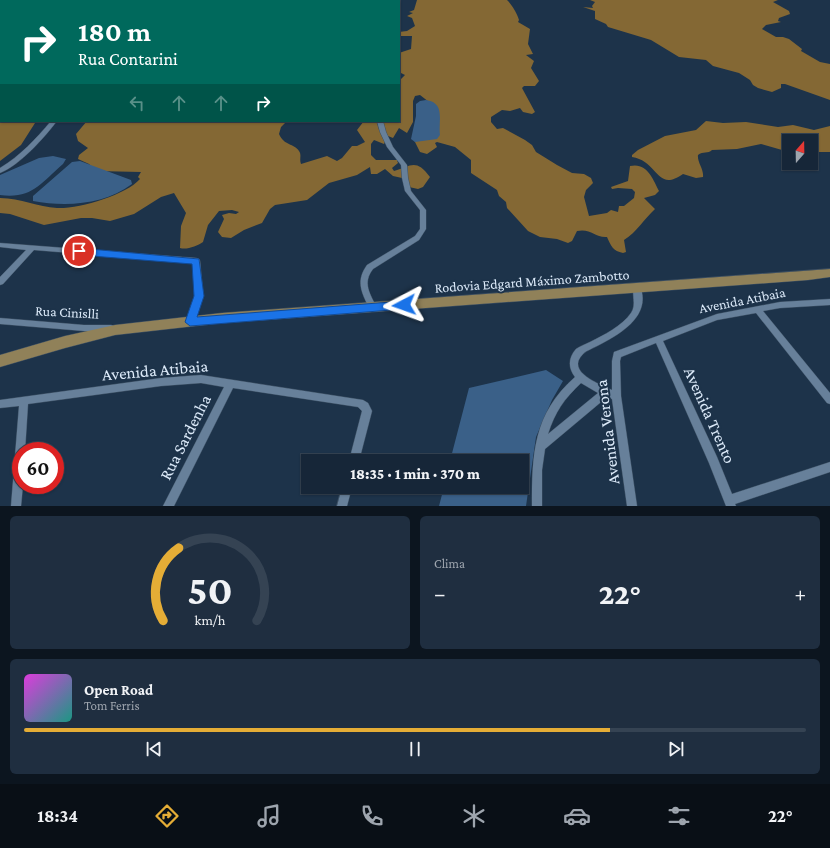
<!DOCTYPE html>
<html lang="pt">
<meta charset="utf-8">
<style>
:root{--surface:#162638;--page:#1f2e40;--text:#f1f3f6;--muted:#9ea5ae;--line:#354353;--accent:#e5ad36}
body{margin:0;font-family:"Crimson Pro",serif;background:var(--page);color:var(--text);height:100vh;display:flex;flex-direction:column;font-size:15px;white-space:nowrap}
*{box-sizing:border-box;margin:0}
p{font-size:13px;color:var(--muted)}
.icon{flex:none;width:22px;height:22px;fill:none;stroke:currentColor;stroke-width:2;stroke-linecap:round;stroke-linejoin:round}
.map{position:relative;height:506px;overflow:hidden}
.side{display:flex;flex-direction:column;gap:10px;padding:10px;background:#0c151f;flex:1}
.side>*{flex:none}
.top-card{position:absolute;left:0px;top:0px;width:400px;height:122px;box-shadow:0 1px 3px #0004,0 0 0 1px var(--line);background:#00695c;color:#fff;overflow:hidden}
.needle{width:26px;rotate:20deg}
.fabs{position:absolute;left:782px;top:134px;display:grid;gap:8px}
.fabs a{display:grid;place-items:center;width:36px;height:36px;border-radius:0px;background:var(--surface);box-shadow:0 1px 3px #0004,0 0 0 1px var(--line);font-size:20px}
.speed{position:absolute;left:12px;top:442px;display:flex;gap:8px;font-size:20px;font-weight:700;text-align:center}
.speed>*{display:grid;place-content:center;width:52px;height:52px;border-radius:50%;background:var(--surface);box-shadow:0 1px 3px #0004,0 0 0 1px var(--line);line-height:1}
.speed .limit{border:6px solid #d22;background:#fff;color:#111}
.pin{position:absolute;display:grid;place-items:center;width:34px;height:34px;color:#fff;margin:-17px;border:2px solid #fff;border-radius:50%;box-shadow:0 1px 4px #0007}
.me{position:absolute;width:44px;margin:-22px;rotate:266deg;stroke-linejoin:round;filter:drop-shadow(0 0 3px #0008)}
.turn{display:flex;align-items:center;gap:14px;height:84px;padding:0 12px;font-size:18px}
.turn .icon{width:52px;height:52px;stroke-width:2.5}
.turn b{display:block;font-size:28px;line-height:34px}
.lanes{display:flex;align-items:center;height:38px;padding:0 12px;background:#0003;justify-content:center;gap:20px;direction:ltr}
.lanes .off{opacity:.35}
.big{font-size:30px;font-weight:800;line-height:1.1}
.side .card{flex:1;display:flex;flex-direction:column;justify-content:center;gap:6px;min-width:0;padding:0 14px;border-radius:6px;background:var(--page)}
.side .dial{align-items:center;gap:0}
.dial svg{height:104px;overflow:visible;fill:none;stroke:var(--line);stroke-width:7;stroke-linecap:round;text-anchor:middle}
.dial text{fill:var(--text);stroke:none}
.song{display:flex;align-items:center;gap:12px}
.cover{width:48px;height:48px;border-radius:6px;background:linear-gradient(135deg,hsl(300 70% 55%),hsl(170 70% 35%))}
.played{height:4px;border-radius:2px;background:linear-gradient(90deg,var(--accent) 75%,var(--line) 75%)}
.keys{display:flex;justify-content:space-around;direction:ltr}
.heat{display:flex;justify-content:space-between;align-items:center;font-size:22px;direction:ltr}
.side .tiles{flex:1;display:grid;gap:10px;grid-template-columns:1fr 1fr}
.card:last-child{grid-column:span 2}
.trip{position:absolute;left:301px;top:454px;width:228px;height:40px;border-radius:0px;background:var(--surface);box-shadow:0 1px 3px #0004,0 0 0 1px var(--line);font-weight:800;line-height:40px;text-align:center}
.dock{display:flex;height:64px;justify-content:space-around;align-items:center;background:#090f16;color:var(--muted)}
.dock .icon{width:28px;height:28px}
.dock .on{color:var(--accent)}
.dock b{font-size:18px;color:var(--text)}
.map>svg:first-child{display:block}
.forest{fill:#846834}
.water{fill:#3a6088}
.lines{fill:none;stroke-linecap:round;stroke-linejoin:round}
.street-casing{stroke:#3d5064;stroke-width:1}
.primary-casing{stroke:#3d5064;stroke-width:1}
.street{fill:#67809a;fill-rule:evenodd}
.primary{fill:#908159;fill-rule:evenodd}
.route{fill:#1a73e8;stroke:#114b97}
.labels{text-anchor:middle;stroke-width:4;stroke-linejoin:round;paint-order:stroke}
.street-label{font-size:14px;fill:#dceaf9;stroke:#1d334a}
.near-street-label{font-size:17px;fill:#dceaf9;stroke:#1d334a}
</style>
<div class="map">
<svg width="830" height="506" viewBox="0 0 830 506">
<rect width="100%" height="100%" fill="#1d334a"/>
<!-- forest -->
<path class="forest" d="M417 0H507C512 5 517 13 519 20L518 22 530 29 528 44 533 54 526 55 534 61 531 68 539 81 535 86H524L522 88 535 112 532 114 523 112 520 108 510 111 502 110 491 117V122L497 129 503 128 525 140 532 145 536 152 557 165 572 173 584 174 591 178 593 183 586 190 584 197 589 216 607 213 611 210 618 212 619 206H624L634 198 635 192 632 189 618 188 612 189 611 187 628 181 630 166C647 162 653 179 659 191L655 195 644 198 655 209C644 219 637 232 624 240L626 252 623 253C613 251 611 246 607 237 595 238 591 228 577 231L572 241 568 243 557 239 540 237 528 231 507 208 506 202 499 196 497 190 471 173V160L455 147 437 142 435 143 437 147 427 154 420 152 414 140 429 102 420 95 415 96 413 101V122L407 133 399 128 393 138 388 136 384 144 374 140 371 144V155L376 160H397L398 163 392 168 394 171C411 166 416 158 430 177L423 187 418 189 409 187 402 178 393 176 385 169 377 174H371L370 167 357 175 329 183 307 200 275 205 270 209 262 223 244 230 231 238 222 237 218 232 224 219 222 215 229 213 236 214 239 212 232 210 219 211 208 225 203 242C197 246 187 250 180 248L181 226 186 213 174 193 161 197 134 214 110 221 92 218H81L44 225 10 214 0 213V198C21 198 38 207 57 208 79 209 126 195 140 179L138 177 141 172 96 171 89 164 78 159 79 155 88 148 78 141 76 134 87 121H287L281 127 279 134C284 146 294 143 299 151 302 155 299 159 301 164L327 156 337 161 342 158 352 146H357L365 142 357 130 364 121H399V81L405 75 399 72V53L411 49 412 36H399V32L407 31 415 26 412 18 407 16 413 13 409 12 414 10Z
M590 0H778L773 2 789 11 790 14 779 18 778 21 781 22 766 25 762 29 776 37H783L789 39 802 49 801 51 820 62 830 64V100L785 84H781V88L772 92 758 88 753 85 750 80 739 73 713 66 706 60 679 57 651 40 608 27 606 24 595 19V11L583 7 593 8 592 6 595 2Z
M0 107 1 121H31L35 123 21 145 0 161Z
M706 121 723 123 746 122 778 127 793 125 814 130 830 126V152H811V141H789V152L761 144 737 149 712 150C708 154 703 151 698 155 697 162 704 169 703 177L696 178 683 174C656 193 659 161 632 157V155L638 150 665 136 696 130Z"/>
<!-- water -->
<path class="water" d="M426 100C446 103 438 121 440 135L437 139 415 142 411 139 416 116V104L420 101Z
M53 156 66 159 63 164C40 184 32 199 0 195V175L39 158Z
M80 161 131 180 132 184C104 205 66 207 33 201V196L72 162Z
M546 370 563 381 552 400 536 437 526 506H439L444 487H522V461H450L469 388Z"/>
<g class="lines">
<defs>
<path id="street" d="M132 0H137L136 1Z
M378 0H382L377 1Z
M51 121H57C44 138 20 165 0 173V168C20 156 36 139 51 121Z
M377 121H383L386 132 393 147 407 165 408 178 411 191 426 210V229L419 240 373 269C362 283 370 294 377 308L376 310 373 311 370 310C362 293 355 282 367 265L415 236 420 229V210L405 191 402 178 401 165 387 147 380 132Z
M0 243 196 258 199 259 200 261 203 296 194 322 193 324 190 325 187 324 186 322 195 296 193 263 34 250 3 284 0 285V277L26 250 0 247Z
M637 285 640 286C652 316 620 334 599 345 594 348 587 350 583 354 565 372 600 384 612 390V361L614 352 717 314 780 302 830 299V305L780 308 763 311 830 393V404L827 403 756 313 717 320 663 341 717 457 732 494 830 462V472L735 504 736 506H726L709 463 656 343 621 357 620 361 621 396 637 506H627L612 399 607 397 545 449 542 470V506H532C532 454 533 414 575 377 568 368 568 358 576 349 580 346 586 344 590 342 604 335 622 326 631 313 637 304 631 295 634 286ZM581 383 598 393 548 434C555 412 564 399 581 383Z
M0 318 84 325H111L114 326 115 328 114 330 111 331H84L0 324Z
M201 375 363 400 368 403 372 411 359 461H349L362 411 358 407 233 388 174 506H163L224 387 201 383 161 386 28 404 25 451H21V485H23L21 506H11L19 406 0 408V400L161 378Z
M342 487H352L347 506H337Z"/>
<path id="primary" d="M830 269V277L808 280 222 323 115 335 65 348 0 367V355L65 336 115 325 222 313Z"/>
</defs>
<!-- street casing -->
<use href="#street" class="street-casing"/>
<!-- primary casing -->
<use href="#primary" class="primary-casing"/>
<!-- street -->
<use href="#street" class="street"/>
<!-- primary -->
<use href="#primary" class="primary"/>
</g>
<!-- route -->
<path class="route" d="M79 248 199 259 204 296 197 317 404 301 409 305 404 309 190 326 185 322 194 296 192 264 79 255 74 251Z"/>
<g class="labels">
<!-- street labels -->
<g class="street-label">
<text transform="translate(532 281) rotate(-4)" y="5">Rodovia Edgard Máximo Zambotto</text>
<text transform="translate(742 300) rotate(-11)" y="5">Avenida Atibaia</text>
<text transform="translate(67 312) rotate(3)" y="5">Rua Cinislli</text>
</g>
<!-- near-street labels -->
<g class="near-street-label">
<text transform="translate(155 370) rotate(-5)" y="6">Avenida Atibaia</text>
<text transform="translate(710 415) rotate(66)" y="6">Avenida Trento</text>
<text transform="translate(607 432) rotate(-97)" y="6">Avenida Verona</text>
<text transform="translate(185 437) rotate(-63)" y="6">Rua Sardenha</text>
</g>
</g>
</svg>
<div class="fabs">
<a><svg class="needle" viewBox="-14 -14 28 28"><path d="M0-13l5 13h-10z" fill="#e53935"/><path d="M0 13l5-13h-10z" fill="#9ea5ae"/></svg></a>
</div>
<div class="speed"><div class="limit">60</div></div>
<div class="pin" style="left:79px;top:251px;background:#d93025"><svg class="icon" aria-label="arrive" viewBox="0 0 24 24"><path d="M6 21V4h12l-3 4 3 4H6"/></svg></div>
<svg class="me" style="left:404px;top:305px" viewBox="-20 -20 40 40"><path d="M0-17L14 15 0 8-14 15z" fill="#1a73e8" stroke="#fff" stroke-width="4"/></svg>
<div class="trip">18:35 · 1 min · 370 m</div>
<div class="top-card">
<div class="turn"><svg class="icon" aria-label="right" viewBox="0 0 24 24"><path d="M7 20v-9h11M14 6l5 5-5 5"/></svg><div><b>180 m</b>Rua Contarini</div></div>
<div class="lanes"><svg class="icon off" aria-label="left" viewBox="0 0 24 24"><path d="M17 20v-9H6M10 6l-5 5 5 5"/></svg><svg class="icon off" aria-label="ahead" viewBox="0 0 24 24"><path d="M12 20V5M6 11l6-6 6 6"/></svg><svg class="icon off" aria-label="ahead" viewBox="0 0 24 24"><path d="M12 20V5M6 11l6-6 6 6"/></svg><svg class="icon" aria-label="right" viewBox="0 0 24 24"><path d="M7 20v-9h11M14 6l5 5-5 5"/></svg></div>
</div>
</div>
<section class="side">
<div class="tiles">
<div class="card dial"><svg viewBox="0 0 100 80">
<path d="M14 69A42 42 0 1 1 86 69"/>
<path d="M14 69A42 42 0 0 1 26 13" stroke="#e5ad36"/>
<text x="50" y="56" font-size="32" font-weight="700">50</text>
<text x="50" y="72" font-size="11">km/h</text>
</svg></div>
<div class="card"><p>Clima</p>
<div class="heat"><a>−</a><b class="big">22°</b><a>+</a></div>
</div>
<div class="card">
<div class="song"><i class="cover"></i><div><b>Open Road</b><p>Tom Ferris</p></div></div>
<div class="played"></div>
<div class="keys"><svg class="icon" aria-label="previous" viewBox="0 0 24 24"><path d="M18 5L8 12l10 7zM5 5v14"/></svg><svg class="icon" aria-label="pause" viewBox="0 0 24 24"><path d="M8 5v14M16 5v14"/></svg><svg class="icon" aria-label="next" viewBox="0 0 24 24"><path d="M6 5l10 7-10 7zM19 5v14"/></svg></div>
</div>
</div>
</section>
<nav class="dock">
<b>18:34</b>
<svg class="icon on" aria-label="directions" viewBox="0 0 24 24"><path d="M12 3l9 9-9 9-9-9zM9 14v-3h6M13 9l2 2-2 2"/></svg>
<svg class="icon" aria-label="music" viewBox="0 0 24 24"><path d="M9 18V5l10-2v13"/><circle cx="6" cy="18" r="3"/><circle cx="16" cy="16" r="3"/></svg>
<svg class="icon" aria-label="phone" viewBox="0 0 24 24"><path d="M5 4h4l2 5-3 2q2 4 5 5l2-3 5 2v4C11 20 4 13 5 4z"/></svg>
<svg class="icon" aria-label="climate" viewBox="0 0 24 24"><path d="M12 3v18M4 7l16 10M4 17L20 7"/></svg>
<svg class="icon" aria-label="car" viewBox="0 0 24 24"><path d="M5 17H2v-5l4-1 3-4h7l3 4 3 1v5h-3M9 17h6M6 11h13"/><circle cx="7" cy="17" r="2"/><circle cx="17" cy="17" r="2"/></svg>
<svg class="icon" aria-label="filters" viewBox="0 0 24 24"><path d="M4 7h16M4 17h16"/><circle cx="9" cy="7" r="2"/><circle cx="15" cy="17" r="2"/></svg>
<b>22°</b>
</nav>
